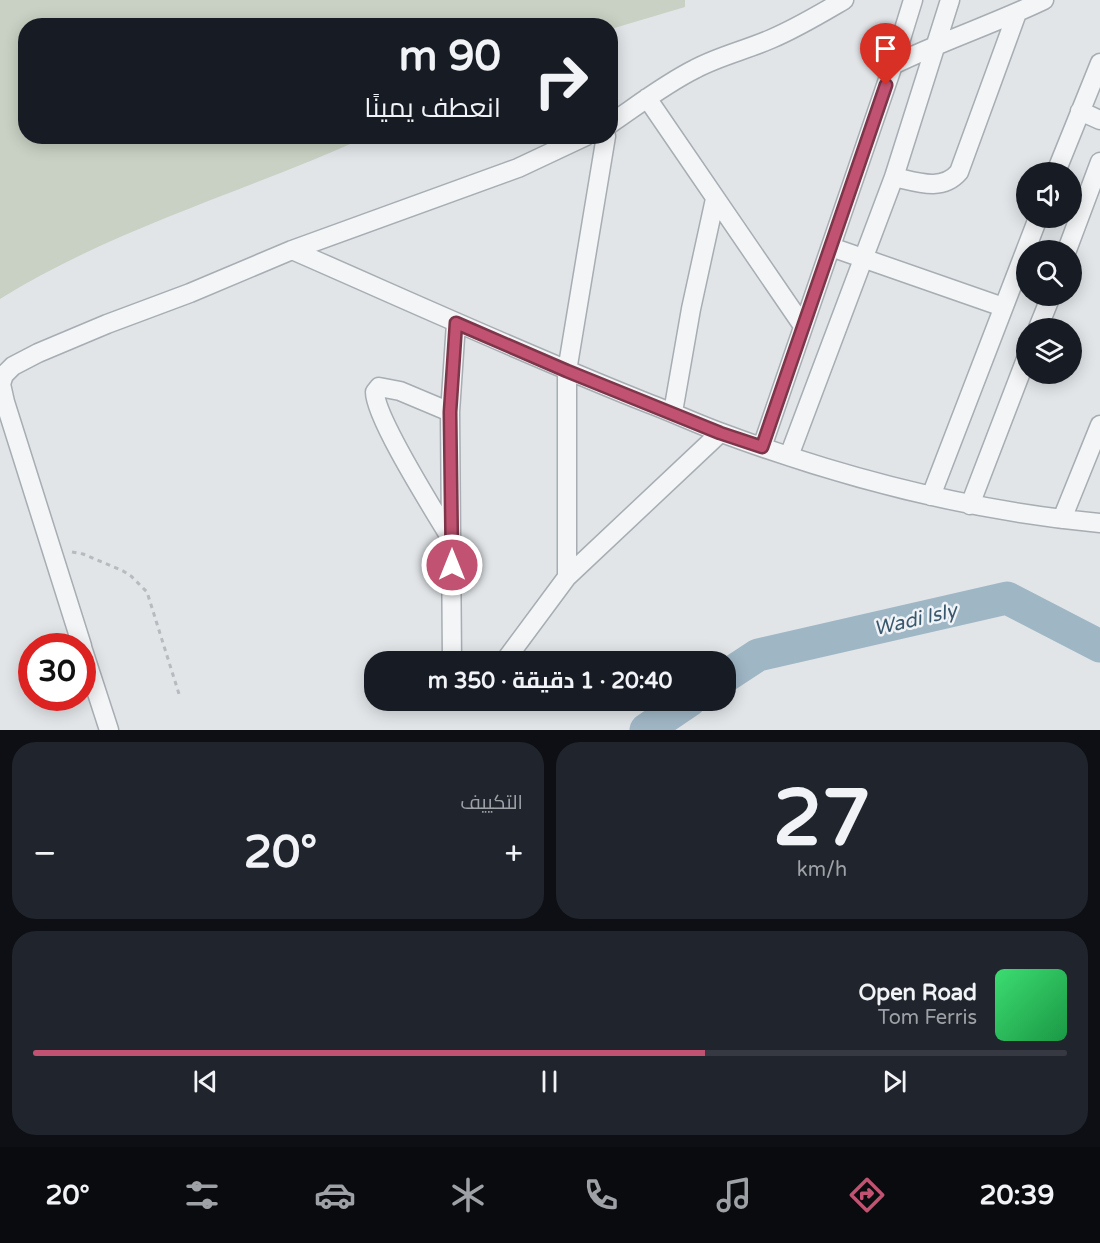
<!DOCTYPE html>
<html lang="ar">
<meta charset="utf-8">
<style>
:root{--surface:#171b24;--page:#20242c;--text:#f1f3f6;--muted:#9ea1a6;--line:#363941;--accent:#c15271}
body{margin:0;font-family:"Varela Round",Cairo,sans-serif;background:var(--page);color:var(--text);direction:rtl;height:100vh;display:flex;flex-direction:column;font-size:22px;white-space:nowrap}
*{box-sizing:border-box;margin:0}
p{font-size:20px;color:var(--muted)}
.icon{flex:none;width:33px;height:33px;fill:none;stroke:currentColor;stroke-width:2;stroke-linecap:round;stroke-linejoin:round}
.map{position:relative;height:730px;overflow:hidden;direction:ltr}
.panel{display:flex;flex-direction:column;gap:12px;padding:12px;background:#0d0f14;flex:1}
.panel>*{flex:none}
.guide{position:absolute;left:18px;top:18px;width:600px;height:126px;border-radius:24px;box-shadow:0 3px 15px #0003;direction:rtl;background:#171b24;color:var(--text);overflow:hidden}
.buttons{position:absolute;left:1016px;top:162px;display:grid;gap:12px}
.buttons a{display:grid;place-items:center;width:66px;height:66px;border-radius:50%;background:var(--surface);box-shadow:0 3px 15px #0003;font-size:30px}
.speed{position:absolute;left:18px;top:633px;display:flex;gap:12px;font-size:30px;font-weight:700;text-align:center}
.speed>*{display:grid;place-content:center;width:78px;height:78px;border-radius:50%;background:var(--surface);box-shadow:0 3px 15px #0003;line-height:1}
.speed .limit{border:9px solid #d22;background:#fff;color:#111}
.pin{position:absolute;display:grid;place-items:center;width:51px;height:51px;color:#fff;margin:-62px -26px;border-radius:50% 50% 50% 0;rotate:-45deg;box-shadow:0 0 6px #0007}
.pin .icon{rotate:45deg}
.me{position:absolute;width:66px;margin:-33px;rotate:0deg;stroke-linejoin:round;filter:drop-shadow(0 0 4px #0008)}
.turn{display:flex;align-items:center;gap:21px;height:126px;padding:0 18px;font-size:27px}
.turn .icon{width:78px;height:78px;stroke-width:2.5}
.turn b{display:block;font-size:42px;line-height:51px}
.big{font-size:45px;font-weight:700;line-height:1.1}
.panel .card{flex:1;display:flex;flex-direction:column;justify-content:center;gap:9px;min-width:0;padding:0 21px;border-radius:24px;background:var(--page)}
.panel .dial{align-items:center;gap:0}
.dial b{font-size:78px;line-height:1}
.song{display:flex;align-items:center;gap:18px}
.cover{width:72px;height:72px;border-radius:9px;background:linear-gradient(135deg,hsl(140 70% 55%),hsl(140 70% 35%))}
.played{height:6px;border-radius:3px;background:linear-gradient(90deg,var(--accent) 65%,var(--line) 65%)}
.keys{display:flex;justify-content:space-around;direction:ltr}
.heat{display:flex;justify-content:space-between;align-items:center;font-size:33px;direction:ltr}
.panel .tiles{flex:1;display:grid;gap:12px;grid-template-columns:1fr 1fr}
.card:last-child{grid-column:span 2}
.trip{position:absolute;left:364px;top:651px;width:372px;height:60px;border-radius:24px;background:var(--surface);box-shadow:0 3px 15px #0003;font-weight:700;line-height:60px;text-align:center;direction:rtl}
.dock{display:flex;height:96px;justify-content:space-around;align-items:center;background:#090b0e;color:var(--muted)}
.dock .icon{width:42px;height:42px}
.dock .on{color:var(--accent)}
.dock b{font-size:27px;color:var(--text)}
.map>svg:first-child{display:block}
.green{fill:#c8d1c3}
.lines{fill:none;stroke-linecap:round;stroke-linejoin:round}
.river{stroke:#9fb6c5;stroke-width:33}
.minor-casing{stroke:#a7adb2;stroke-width:21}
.path{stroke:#b7bbc0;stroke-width:3;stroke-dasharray:4.5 4.5;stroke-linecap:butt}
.minor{stroke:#f3f5f7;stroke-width:18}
.route-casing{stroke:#7d3549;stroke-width:15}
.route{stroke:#c15271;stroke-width:10}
.labels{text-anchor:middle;stroke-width:5;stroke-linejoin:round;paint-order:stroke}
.water-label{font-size:20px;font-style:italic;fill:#39586e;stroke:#f0f3f6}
</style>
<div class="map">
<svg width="1100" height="730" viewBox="0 0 1100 730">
<rect width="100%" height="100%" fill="#e1e5e8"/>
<!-- green -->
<path class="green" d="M0 0H685V7L611 29 610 26H26V136L366 137C245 192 114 228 0 299Z"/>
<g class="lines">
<!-- river -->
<path class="river" d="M726 676 758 655 1007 598 1100 646
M646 730 690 700"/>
<defs>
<path id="minor" d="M893 65C942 41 994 24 1044 0
M647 98 803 326
M1080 111 1100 120
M610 124C638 105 665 84 695 69 719 56 746 50 771 39 797 28 820 14 844 0
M1056 172 1100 63
M894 177C917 182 942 192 959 172L1017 13
M831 247 1003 307
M292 250C411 302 529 356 650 404 674 413 697 424 722 433 843 478 971 511 1100 523
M1067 250 1100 162
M1038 328 1051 296
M450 412 400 391 379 387 375 392C375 418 435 512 451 539
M673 412 691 309 715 199
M762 447 893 65 913 0
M789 456 894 177 950 0
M931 496 1038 218
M970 505 1026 359
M1062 519 1100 425
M567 577V371L606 136
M82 646 5 402 1 384 4 375 13 366 38 353 107 324 190 293 292 250 518 168 586 136
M82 647 109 730
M452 662 450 412 456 323
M504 662 567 577 720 433
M462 700H471"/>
</defs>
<!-- minor casing -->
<use href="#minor" class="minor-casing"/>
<!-- path -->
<path class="path" d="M72 552 83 554 123 571 131 576 147 592 179 694"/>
<!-- minor -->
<use href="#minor" class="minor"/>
</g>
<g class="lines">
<defs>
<path id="route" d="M452 565 450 412 456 323 567 371 720 433 762 447 886 85"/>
</defs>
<!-- route casing -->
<use href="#route" class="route-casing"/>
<!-- route -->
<use href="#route" class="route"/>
</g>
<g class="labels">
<!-- water labels -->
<g class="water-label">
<text transform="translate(915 619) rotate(-13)" y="7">Wadi Isly</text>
</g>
</g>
</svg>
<div class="buttons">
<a><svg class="icon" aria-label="sound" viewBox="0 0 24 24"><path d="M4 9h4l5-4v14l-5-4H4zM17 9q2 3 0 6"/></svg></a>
<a><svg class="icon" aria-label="search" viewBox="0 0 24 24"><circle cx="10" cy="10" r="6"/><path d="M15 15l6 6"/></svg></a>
<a><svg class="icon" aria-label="layers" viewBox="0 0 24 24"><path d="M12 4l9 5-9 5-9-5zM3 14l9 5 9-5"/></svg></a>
</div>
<div class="speed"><div class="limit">30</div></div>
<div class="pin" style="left:886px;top:85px;background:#d93025"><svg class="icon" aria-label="arrive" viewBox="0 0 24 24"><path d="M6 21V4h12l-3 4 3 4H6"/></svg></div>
<svg class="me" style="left:452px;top:565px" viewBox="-20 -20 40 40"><circle r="17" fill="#c15271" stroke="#fff" stroke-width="3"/><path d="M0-11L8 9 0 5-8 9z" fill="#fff"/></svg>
<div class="trip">20:40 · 1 دقيقة · 350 m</div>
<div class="guide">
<div class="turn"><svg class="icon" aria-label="right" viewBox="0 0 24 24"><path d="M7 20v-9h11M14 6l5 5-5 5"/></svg><div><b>90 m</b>انعطف يمينًا</div></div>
</div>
</div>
<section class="panel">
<div class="tiles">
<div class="card dial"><b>27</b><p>km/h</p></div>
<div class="card"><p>التكييف</p>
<div class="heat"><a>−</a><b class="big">20°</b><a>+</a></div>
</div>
<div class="card">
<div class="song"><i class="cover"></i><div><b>Open Road</b><p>Tom Ferris</p></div></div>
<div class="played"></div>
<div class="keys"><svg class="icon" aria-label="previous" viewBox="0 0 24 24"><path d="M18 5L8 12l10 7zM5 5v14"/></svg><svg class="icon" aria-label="pause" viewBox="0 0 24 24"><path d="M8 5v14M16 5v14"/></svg><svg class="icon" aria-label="next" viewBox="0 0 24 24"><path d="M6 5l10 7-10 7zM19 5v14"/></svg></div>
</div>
</div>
</section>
<nav class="dock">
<b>20:39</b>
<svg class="icon on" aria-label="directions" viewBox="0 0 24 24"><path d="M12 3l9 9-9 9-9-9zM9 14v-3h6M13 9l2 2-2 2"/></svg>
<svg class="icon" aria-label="music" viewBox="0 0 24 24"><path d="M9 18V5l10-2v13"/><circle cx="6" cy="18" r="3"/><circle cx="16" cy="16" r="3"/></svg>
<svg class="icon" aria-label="phone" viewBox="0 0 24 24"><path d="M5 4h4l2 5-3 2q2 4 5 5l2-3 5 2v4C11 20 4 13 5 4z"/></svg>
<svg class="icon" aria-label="climate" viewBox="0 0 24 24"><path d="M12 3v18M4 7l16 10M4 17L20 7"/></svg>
<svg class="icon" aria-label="car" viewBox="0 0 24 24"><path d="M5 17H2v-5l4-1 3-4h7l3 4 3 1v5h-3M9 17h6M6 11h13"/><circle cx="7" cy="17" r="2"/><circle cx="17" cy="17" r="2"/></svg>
<svg class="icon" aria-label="filters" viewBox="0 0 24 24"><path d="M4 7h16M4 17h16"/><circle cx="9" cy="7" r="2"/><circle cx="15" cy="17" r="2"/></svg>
<b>20°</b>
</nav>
